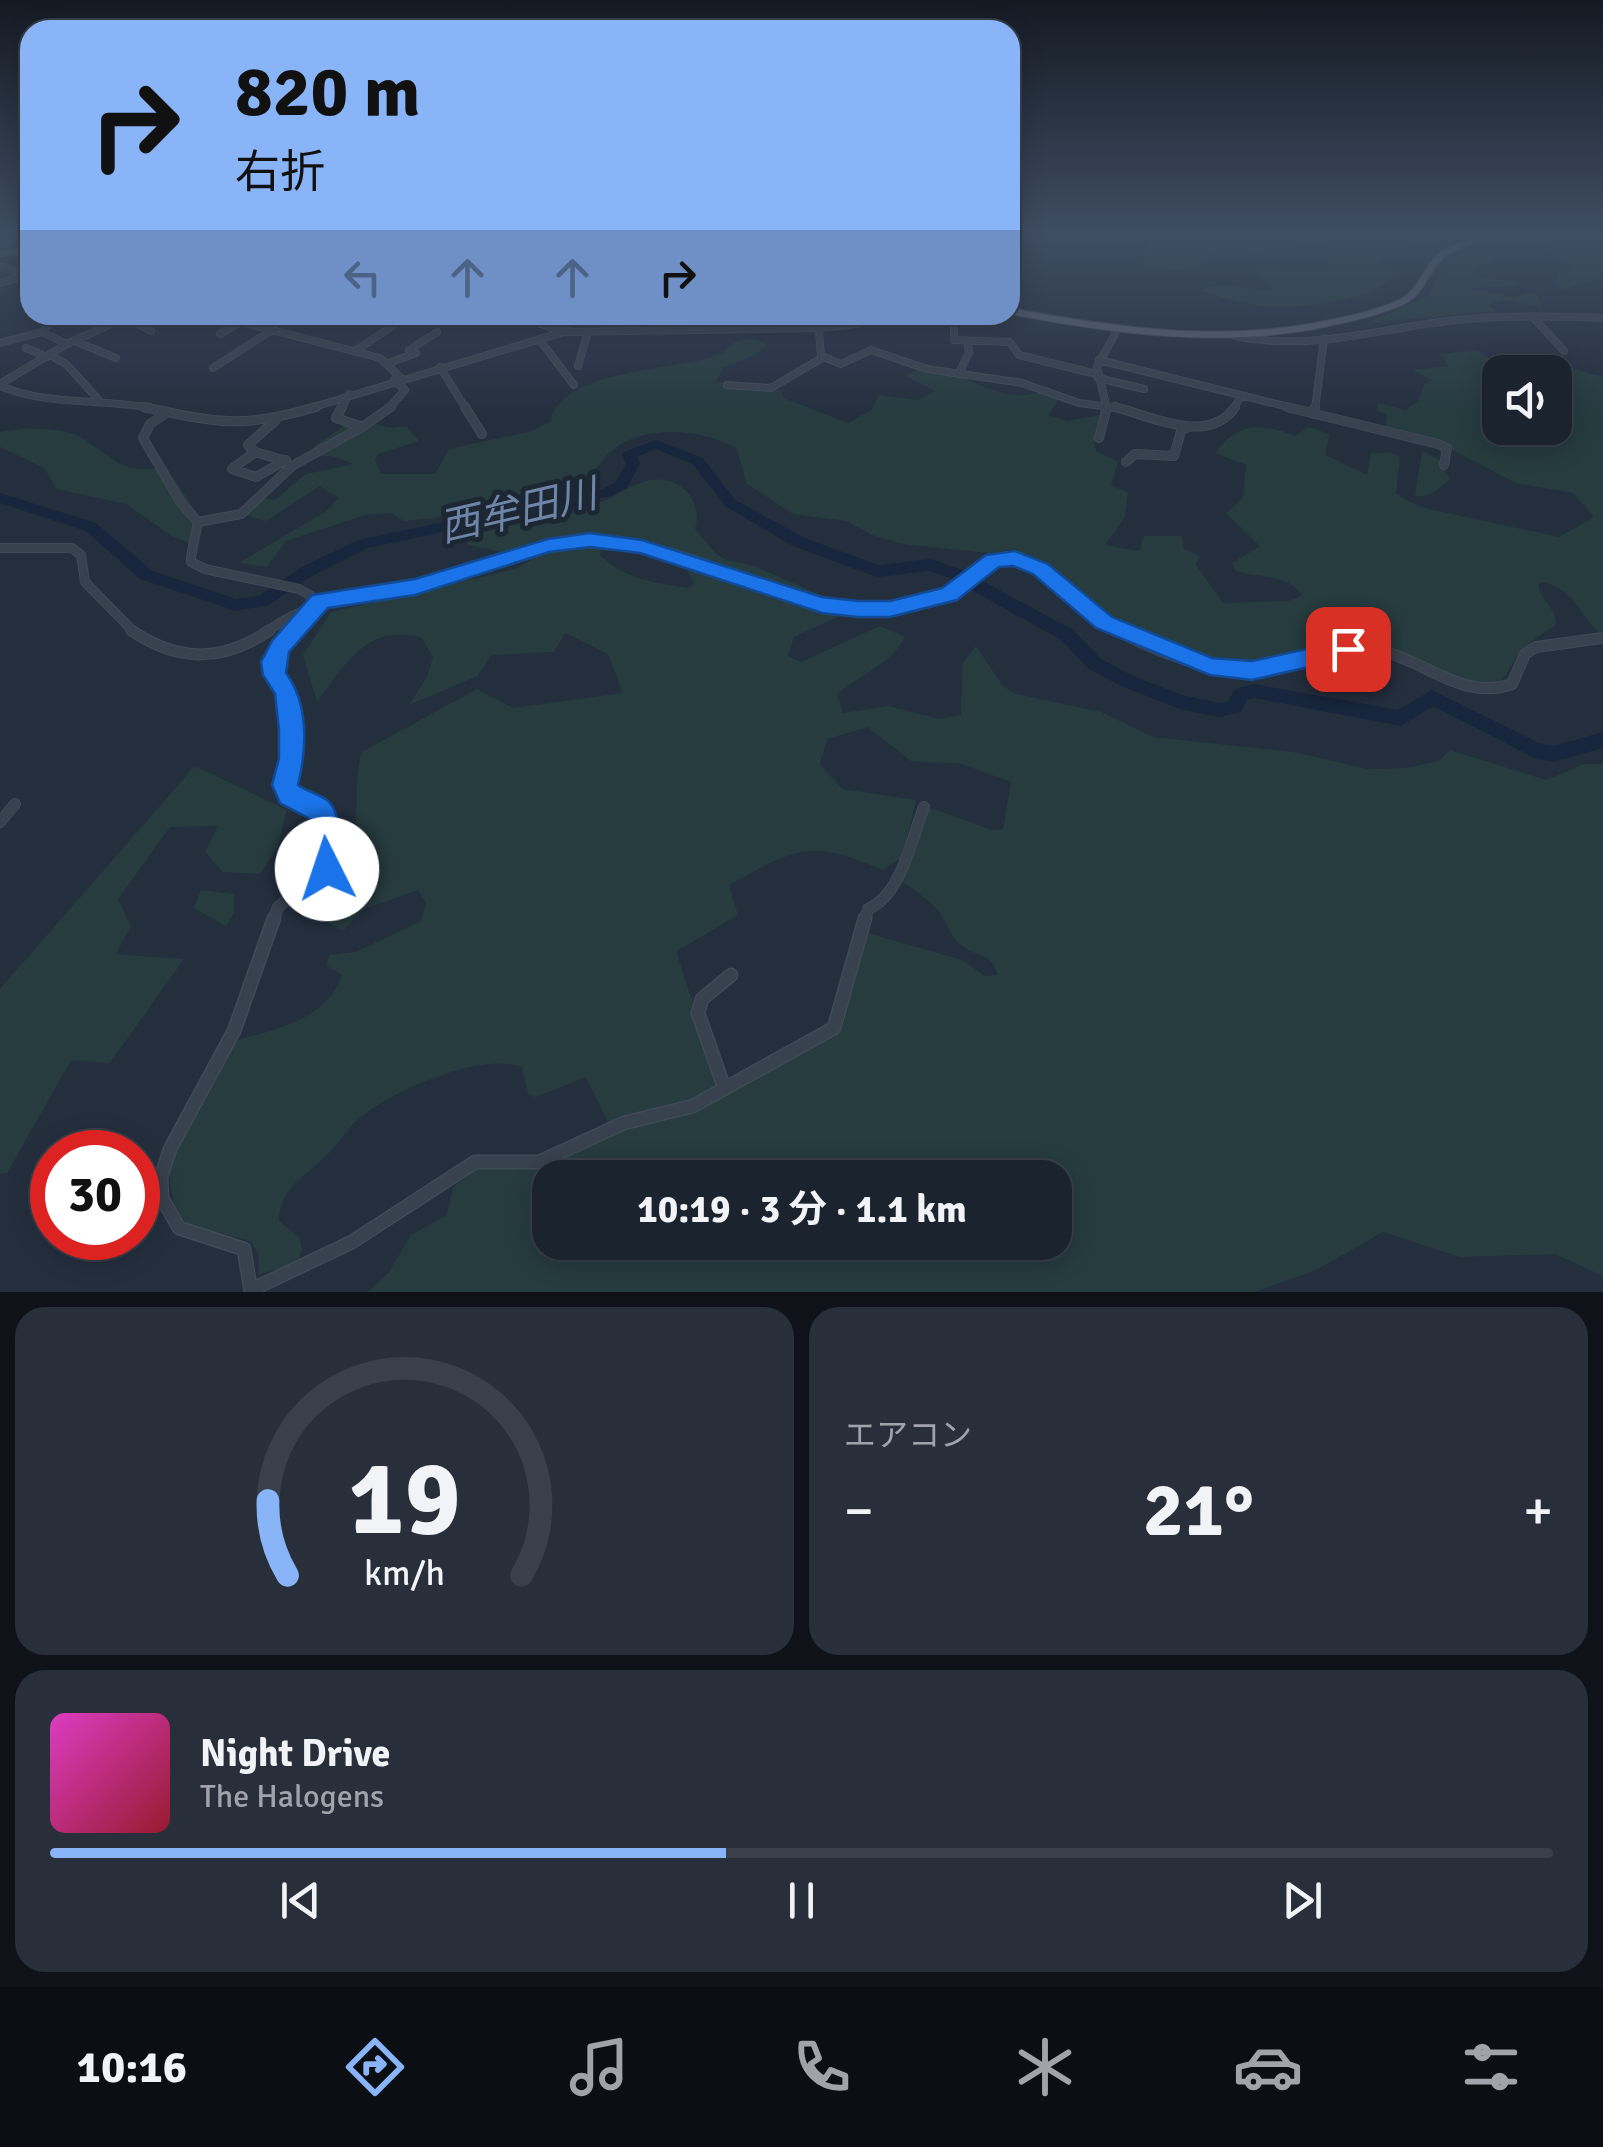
<!DOCTYPE html>
<html lang="ja">
<meta charset="utf-8">
<style>
:root{--surface:#1b232e;--page:#282f3a;--text:#f1f3f6;--muted:#a0a4aa;--line:#39404a;--accent:#8ab4f8}
body{margin:0;font-family:Signika,"Noto Sans JP",sans-serif;background:var(--page);color:var(--text);height:100vh;display:flex;flex-direction:column;font-size:38px;white-space:nowrap}
*{box-sizing:border-box;margin:0}
p{font-size:32px;color:var(--muted)}
.icon{flex:none;width:55px;height:55px;fill:none;stroke:currentColor;stroke-width:2;stroke-linecap:round;stroke-linejoin:round}
.map{position:relative;height:1292px;overflow:hidden}
.sheet{display:flex;flex-direction:column;gap:15px;padding:15px;background:#0f1319;flex:1}
.sheet>*{flex:none}
.hud{position:absolute;left:20px;top:20px;width:1000px;height:305px;border-radius:30px;box-shadow:0 5px 25px #0003,0 0 0 2px var(--line);background:#8ab4f8;color:#111;overflow:hidden}
.buttons{position:absolute;left:1482px;top:355px;display:grid;gap:20px}
.buttons a{display:grid;place-items:center;width:90px;height:90px;border-radius:20px;background:var(--surface);box-shadow:0 5px 25px #0003,0 0 0 2px var(--line);font-size:50px}
.speed{position:absolute;left:30px;top:1130px;display:flex;gap:20px;font-size:50px;font-weight:700;text-align:center}
.speed>*{display:grid;place-content:center;width:130px;height:130px;border-radius:50%;background:var(--surface);box-shadow:0 5px 25px #0003,0 0 0 2px var(--line);line-height:1}
.speed .limit{border:15px solid #d22;background:#fff;color:#111}
.pin{position:absolute;display:grid;place-items:center;width:85px;height:85px;color:#fff;margin:-42px;border-radius:20px;box-shadow:0 5px 15px #0006}
.me{position:absolute;width:110px;margin:-55px;rotate:356deg;stroke-linejoin:round;filter:drop-shadow(0 0 8px #0008)}
.turn{display:flex;align-items:center;gap:35px;height:210px;padding:0 50px;font-size:45px}
.turn .icon{width:130px;height:130px;stroke-width:2.5}
.turn b{display:block;font-size:70px;line-height:85px}
.lanes{display:flex;align-items:center;height:95px;padding:0 50px;background:#0003;justify-content:center;gap:50px;direction:ltr}
.lanes .off{opacity:.35}
.big{font-size:75px;font-weight:700;line-height:1.1}
.sheet .tile{flex:1;display:flex;flex-direction:column;justify-content:center;gap:15px;min-width:0;padding:0 35px;border-radius:30px;background:var(--page)}
.sheet .dial{align-items:center;gap:0}
.dial svg{height:260px;overflow:visible;fill:none;stroke:var(--line);stroke-width:7;stroke-linecap:round;text-anchor:middle}
.dial text{fill:var(--text);stroke:none}
.song{display:flex;align-items:center;gap:30px}
.cover{width:120px;height:120px;border-radius:15px;background:linear-gradient(135deg,hsl(310 70% 55%),hsl(350 70% 35%))}
.played{height:10px;border-radius:5px;background:linear-gradient(90deg,var(--accent) 45%,var(--line) 45%)}
.keys{display:flex;justify-content:space-around;direction:ltr}
.heat{display:flex;justify-content:space-between;align-items:center;font-size:55px;direction:ltr}
.sheet .tiles{flex:1;display:grid;gap:15px;grid-template-columns:1fr 1fr}
.tile:last-child{grid-column:span 2}
.trip{position:absolute;left:532px;top:1160px;width:540px;height:100px;border-radius:30px;background:var(--surface);box-shadow:0 5px 25px #0003,0 0 0 2px var(--line);font-weight:700;line-height:100px;text-align:center}
.dock{display:flex;height:160px;justify-content:space-around;align-items:center;background:#0b0e12;color:var(--muted)}
.dock .icon{width:70px;height:70px}
.dock .active{color:var(--accent)}
.dock b{font-size:45px;color:var(--text)}
.map>svg:first-child{display:block}
.green{fill:#263c3f;fill-rule:evenodd}
.lines{fill:none;stroke-linecap:round;stroke-linejoin:round}
.river{fill:#17263c;fill-rule:evenodd}
.minor-far3-casing{stroke:#414a57;stroke-width:8}
.minor-far2-casing{stroke:#414a57;stroke-width:10}
.minor-far1-casing{stroke:#414a57;stroke-width:12}
.minor-casing{stroke:#414a57;stroke-width:15}
.primary-casing{stroke:#414a57;stroke-width:2}
.minor-far3{stroke:#38414e;stroke-width:6}
.minor-far2{stroke:#38414e;stroke-width:8}
.minor-far1{stroke:#38414e;stroke-width:10}
.minor{stroke:#38414e;stroke-width:12}
.primary{fill:#56606e;fill-rule:evenodd}
.route{fill:#1a73e8;stroke:#114b97;stroke-width:2.5}
.labels{text-anchor:middle;stroke-width:10;stroke-linejoin:round;paint-order:stroke}
.water-label{font-size:40px;font-style:italic;fill:#6d86a8;stroke:#1d2633}
</style>
<div class="map">
<svg width="1603" height="1292" viewBox="0 0 1603 1292">
<rect width="100%" height="100%" fill="#242f3e"/>
<!-- green -->
<path class="green" d="M1149 235H1422C1413 254 1391 253 1374 261L1392 267 1394 275C1375 303 1286 311 1253 305 1235 303 1217 295 1200 290 1219 280 1249 292 1272 289L1257 266 1323 270 1330 265 1323 250 1340 243 1309 239 1307 246 1259 256 1224 248C1191 269 1181 277 1143 264Z
M1553 235H1603V277L1560 291 1557 275 1570 271 1571 264 1549 255 1547 246 1536 240Z
M1479 247 1491 253 1493 261 1471 267 1481 278 1517 282 1521 286 1469 288 1512 297 1535 292 1543 307 1503 300 1488 305 1496 311 1367 323 1427 296 1450 260Z
M755 339 767 344 755 355 724 367 716 382 781 390 783 398 848 423 871 410 879 395 918 400 935 391 906 376 927 364C962 372 1003 406 1038 392L1059 399 1048 415 1067 421 1099 415 1105 425 1094 442 1097 452 1118 461 1111 486 1128 492 1125 517 1105 545 1139 551 1144 536H1182L1184 549 1200 556 1196 565 1223 603 1288 601 1302 596C1291 574 1258 578 1236 571L1232 563 1260 546 1226 513 1243 498 1246 465 1215 453C1239 421 1261 423 1295 436L1309 427 1329 434 1326 455 1367 475 1371 453 1390 452 1400 457 1396 494 1420 507 1559 537 1594 517 1573 493 1516 483 1439 443 1385 430 1387 414 1377 411 1378 403 1406 410 1418 401 1424 384 1431 380 1413 370 1449 366 1439 354 1477 350 1497 364 1516 368 1535 358 1603 377V634C1581 623 1581 593 1544 582L1539 584C1538 599 1557 607 1556 625 1545 632 1524 645 1517 656 1501 682 1502 690 1466 681L1378 648 1248 666 1195 658 1112 623 1045 567 1016 549 989 553 903 544 872 535 847 521 793 514 746 483 737 449C702 427 635 423 605 457 591 472 583 492 568 507 615 507 618 486 651 480 681 475 704 502 695 529L716 554 727 560 754 566 828 598 874 605 822 601 617 539 584 538 513 554 469 545 463 538 472 515 456 509 435 518 404 521 391 513 365 515 286 541 267 567 239 563 328 510 338 498 320 486 266 521 241 514 264 498 275 500 306 474 354 464 332 456H313L314 446 355 419 391 428 406 426 419 441 378 454 375 460 381 474H435L449 449 532 431 550 422C561 368 676 371 715 356 734 348 725 340 755 339ZM1500 372H1555V428H1500Z
M28 428C44 429 67 429 82 438 117 460 120 475 166 467L202 520 193 545 172 536 126 504 57 489 44 468 0 447V432Z
M1422 451 1440 460 1450 480C1438 488 1427 501 1415 495Z
M602 542 600 555C623 579 657 583 688 588L694 584 686 567 690 565 820 608 872 613 835 618 794 637 788 656 801 662 880 626 905 637C893 662 859 676 837 694L843 713 888 706 939 719 961 715 962 664 976 646 1003 686 1016 694 1101 712 1153 737 1293 752 1368 769 1407 768 1439 761 1450 750 1546 780 1584 764H1603V1276L1555 1254 1460 1257 1383 1232 1316 1270 1255 1292H368L389 1272 411 1235 447 1215 453 1188 475 1167H544L624 1129 691 1113 834 1036 843 1026 859 940 867 933 962 960 985 976 997 975C995 954 976 957 962 946 950 937 948 924 940 913 931 901 914 890 902 881L928 807 992 830 1003 829 1011 782 962 764 911 761 868 727 827 739 820 764 842 789 916 800 903 857 882 870C809 838 795 849 729 885L738 915 677 951C682 980 719 1064 717 1086L691 1101 608 1122 586 1077 536 1097 528 1095 522 1067C482 1051 389 1092 357 1120 346 1130 338 1144 327 1155 305 1177 279 1187 279 1221L300 1238 302 1251 297 1263 258 1275 259 1255 250 1241 187 1224C139 1167 205 1091 237 1040 278 1029 327 1019 342 975L327 966 329 955 356 952 421 921 426 903 418 890 364 909 344 930C326 926 322 916 318 899 326 887 342 875 348 862 362 826 352 785 362 752L477 689 513 708 623 693 608 654 565 633 554 652 491 655 478 676 409 705 427 677 433 657 422 638C368 622 346 663 317 702L303 655 331 612 515 569 555 547ZM550 1178H1055V1242H550Z
M195 766 287 810 278 846 260 874 223 872 205 852 218 826 170 827 118 899 131 926 116 954 184 959 110 1063 71 1060 7 1173 0 1174V989Z
M201 890 234 894V913L226 926 194 908Z"/>
<g class="lines">
<!-- river -->
<path class="river" d="M656 440 703 458 735 500 805 538 878 565 931 559 962 570 1073 630 1101 659 1133 676 1182 695 1219 703 1228 701 1235 689 1254 684 1398 710 1432 690 1539 743 1553 746 1603 732V748L1553 762 1535 758 1433 706 1401 726 1254 698 1247 700 1241 712 1219 717 1180 709 1121 686 1089 669 1061 640 950 578 930 571 877 577 793 546 725 506 693 464 656 449 637 457 640 464 627 488 611 496 368 548 314 575 269 605 236 611 140 579 86 531 0 503V493L96 523 152 571 236 599 259 596 302 567 358 540 602 489 616 482 626 464 622 455 624 452Z"/>
<defs>
<path id="minor-far3" d="M1503 235H1547
M0 248 17 235
M0 266 30 277
M0 283 25 276
M48 315 50 323 42 332 67 344
M214 315 380 358 401 378
M513 315 564 332
M827 315 819 330 821 356 841 364 871 350 927 369 1022 383 1079 403 1124 409
M954 315V340L1010 342 1019 355 1096 374
M1532 316 1564 351
M126 317 151 331
M264 328 285 315
M563 330 577 315
M220 334 240 322
M1235 336C1311 352 1381 328 1456 320 1505 315 1554 316 1603 318
M539 339 574 385
M75 341 116 358
M0 343 42 332
M26 348 47 357
M355 351 409 315
M50 355 66 364 98 399
M1099 360 1297 409
M389 363 416 353 409 350 437 332
M578 366 588 332
M440 367 466 409
M213 368 272 330
M959 374 969 352 967 342
M1098 378 1144 389
M0 384 67 344 130 315
M727 385 771 388 822 358
M0 386C45 406 106 398 156 409
M307 409 564 332 822 328 927 315
M341 409 349 394
M388 409 405 390 394 380
M1107 409 1097 367 1117 330
M1233 409 1241 397
M1315 409 1324 338"/>
<path id="minor-far2" d="M144 407C219 423 241 429 316 407
M465 407 482 434
M1115 407C1150 416 1209 446 1235 407
M1287 407 1438 444 1447 448 1444 465
M166 413 150 424 143 438 181 503 198 522
M1314 414 1315 407
M276 420 248 445 255 452 286 461
M362 427 391 407
M1099 438 1107 407
M255 452 232 469 256 477 286 460
M1126 462 1135 454 1174 456 1181 431 1188 427
M0 548H72L81 555 85 582 134 632
M320 601 299 589 205 569 191 562V557L198 522 241 514 292 466 362 427 336 418 342 407
M266 632C324 592 354 603 416 587 491 567 557 531 637 545 722 560 796 611 885 609 907 609 932 603 951 593 973 581 989 555 1016 559 1046 564 1088 615 1121 632
M296 632 319 603"/>
<path id="minor-far1" d="M131 630C179 663 223 662 270 630
M1116 630C1162 654 1217 677 1270 666 1307 659 1344 642 1382 651 1427 662 1464 701 1512 684L1525 654 1536 647 1603 638
M0 822 15 804
M273 921 278 907 327 869 324 822 289 795 287 788 290 710 273 662 298 630
M865 921 868 909C902 894 911 840 924 807"/>
<path id="minor" d="M724 1087 698 1013 702 999 731 975
M251 1290 352 1242 475 1162H539L624 1123 693 1106 834 1028 865 918
M251 1292 244 1249 179 1228 162 1198 161 1177 170 1149 234 1031 274 918"/>
<path id="primary" d="M1477 235H1488C1475 244 1452 249 1441 260 1427 276 1423 296 1402 305 1379 315 1353 321 1329 326 1223 349 1115 334 1010 314V308C1116 328 1223 343 1330 320 1352 316 1376 310 1397 301 1418 292 1421 271 1436 256 1446 246 1465 241 1477 235Z
M30 249V253L0 256V250Z"/>
</defs>
<!-- minor-far3 casing -->
<use href="#minor-far3" class="minor-far3-casing"/>
<!-- minor-far2 casing -->
<use href="#minor-far2" class="minor-far2-casing"/>
<!-- minor-far1 casing -->
<use href="#minor-far1" class="minor-far1-casing"/>
<!-- minor casing -->
<use href="#minor" class="minor-casing"/>
<!-- primary casing -->
<use href="#primary" class="primary-casing"/>
<!-- minor-far3 -->
<use href="#minor-far3" class="minor-far3"/>
<!-- minor-far2 -->
<use href="#minor-far2" class="minor-far2"/>
<!-- minor-far1 -->
<use href="#minor-far1" class="minor-far1"/>
<!-- minor -->
<use href="#minor" class="minor"/>
<!-- primary -->
<use href="#primary" class="primary"/>
</g>
<!-- sky -->
<linearGradient id="sky" x2="0" y2="1"><stop stop-color="#141a22"/><stop offset="0.56" stop-color="#3f4d63"/><stop offset="1" stop-color="#3f4d63" stop-opacity="0"/></linearGradient>
<rect width="1603" height="416" fill="url(#sky)"/>
<!-- route -->
<path class="route" d="M590 533 642 540 822 597 858 601H890L942 588 986 555 1015 551 1048 564 1112 617 1212 658 1252 661 1348 640 1360 649 1348 658 1252 680 1210 675 1096 628 1033 574 1013 566 999 567 957 600 890 617H858L822 613 640 553 590 547 549 552 415 595 328 608 289 652 286 673C309 704 307 749 298 785 306 791 319 794 327 800 343 813 344 861 337 878L327 882 317 878 310 819 280 803 272 785 279 758V730L275 694 263 675 261 662 272 641 312 595 415 579 548 539Z"/>
<g class="labels">
<!-- water labels -->
<g class="water-label">
<text transform="translate(518 510) rotate(-13)" y="14">西牟田川</text>
</g>
</g>
</svg>
<div class="buttons">
<a><svg class="icon" aria-label="sound" viewBox="0 0 24 24"><path d="M4 9h4l5-4v14l-5-4H4zM17 9q2 3 0 6"/></svg></a>
</div>
<div class="speed"><div class="limit">30</div></div>
<div class="pin" style="left:1348px;top:649px;background:#d93025"><svg class="icon" aria-label="arrive" viewBox="0 0 24 24"><path d="M6 21V4h12l-3 4 3 4H6"/></svg></div>
<svg class="me" style="left:327px;top:869px" viewBox="-20 -20 40 40"><circle r="19" fill="#fff"/><path d="M0-13L10 11 0 6-10 11z" fill="#1a73e8"/></svg>
<div class="trip">10:19 · 3 分 · 1.1 km</div>
<div class="hud">
<div class="turn"><svg class="icon" aria-label="right" viewBox="0 0 24 24"><path d="M7 20v-9h11M14 6l5 5-5 5"/></svg><div><b>820 m</b>右折</div></div>
<div class="lanes"><svg class="icon off" aria-label="left" viewBox="0 0 24 24"><path d="M17 20v-9H6M10 6l-5 5 5 5"/></svg><svg class="icon off" aria-label="ahead" viewBox="0 0 24 24"><path d="M12 20V5M6 11l6-6 6 6"/></svg><svg class="icon off" aria-label="ahead" viewBox="0 0 24 24"><path d="M12 20V5M6 11l6-6 6 6"/></svg><svg class="icon" aria-label="right" viewBox="0 0 24 24"><path d="M7 20v-9h11M14 6l5 5-5 5"/></svg></div>
</div>
</div>
<section class="sheet">
<div class="tiles">
<div class="tile dial"><svg viewBox="0 0 100 80">
<path d="M14 69A42 42 0 1 1 86 69"/>
<path d="M14 69A42 42 0 0 1 8 46" stroke="#8ab4f8"/>
<text x="50" y="56" font-size="32" font-weight="700">19</text>
<text x="50" y="72" font-size="11">km/h</text>
</svg></div>
<div class="tile"><p>エアコン</p>
<div class="heat"><a>−</a><b class="big">21°</b><a>+</a></div>
</div>
<div class="tile">
<div class="song"><i class="cover"></i><div><b>Night Drive</b><p>The Halogens</p></div></div>
<div class="played"></div>
<div class="keys"><svg class="icon" aria-label="previous" viewBox="0 0 24 24"><path d="M18 5L8 12l10 7zM5 5v14"/></svg><svg class="icon" aria-label="pause" viewBox="0 0 24 24"><path d="M8 5v14M16 5v14"/></svg><svg class="icon" aria-label="next" viewBox="0 0 24 24"><path d="M6 5l10 7-10 7zM19 5v14"/></svg></div>
</div>
</div>
</section>
<nav class="dock">
<b>10:16</b>
<svg class="icon active" aria-label="directions" viewBox="0 0 24 24"><path d="M12 3l9 9-9 9-9-9zM9 14v-3h6M13 9l2 2-2 2"/></svg>
<svg class="icon" aria-label="music" viewBox="0 0 24 24"><path d="M9 18V5l10-2v13"/><circle cx="6" cy="18" r="3"/><circle cx="16" cy="16" r="3"/></svg>
<svg class="icon" aria-label="phone" viewBox="0 0 24 24"><path d="M5 4h4l2 5-3 2q2 4 5 5l2-3 5 2v4C11 20 4 13 5 4z"/></svg>
<svg class="icon" aria-label="climate" viewBox="0 0 24 24"><path d="M12 3v18M4 7l16 10M4 17L20 7"/></svg>
<svg class="icon" aria-label="car" viewBox="0 0 24 24"><path d="M5 17H2v-5l4-1 3-4h7l3 4 3 1v5h-3M9 17h6M6 11h13"/><circle cx="7" cy="17" r="2"/><circle cx="17" cy="17" r="2"/></svg>
<svg class="icon" aria-label="filters" viewBox="0 0 24 24"><path d="M4 7h16M4 17h16"/><circle cx="9" cy="7" r="2"/><circle cx="15" cy="17" r="2"/></svg>
</nav>
